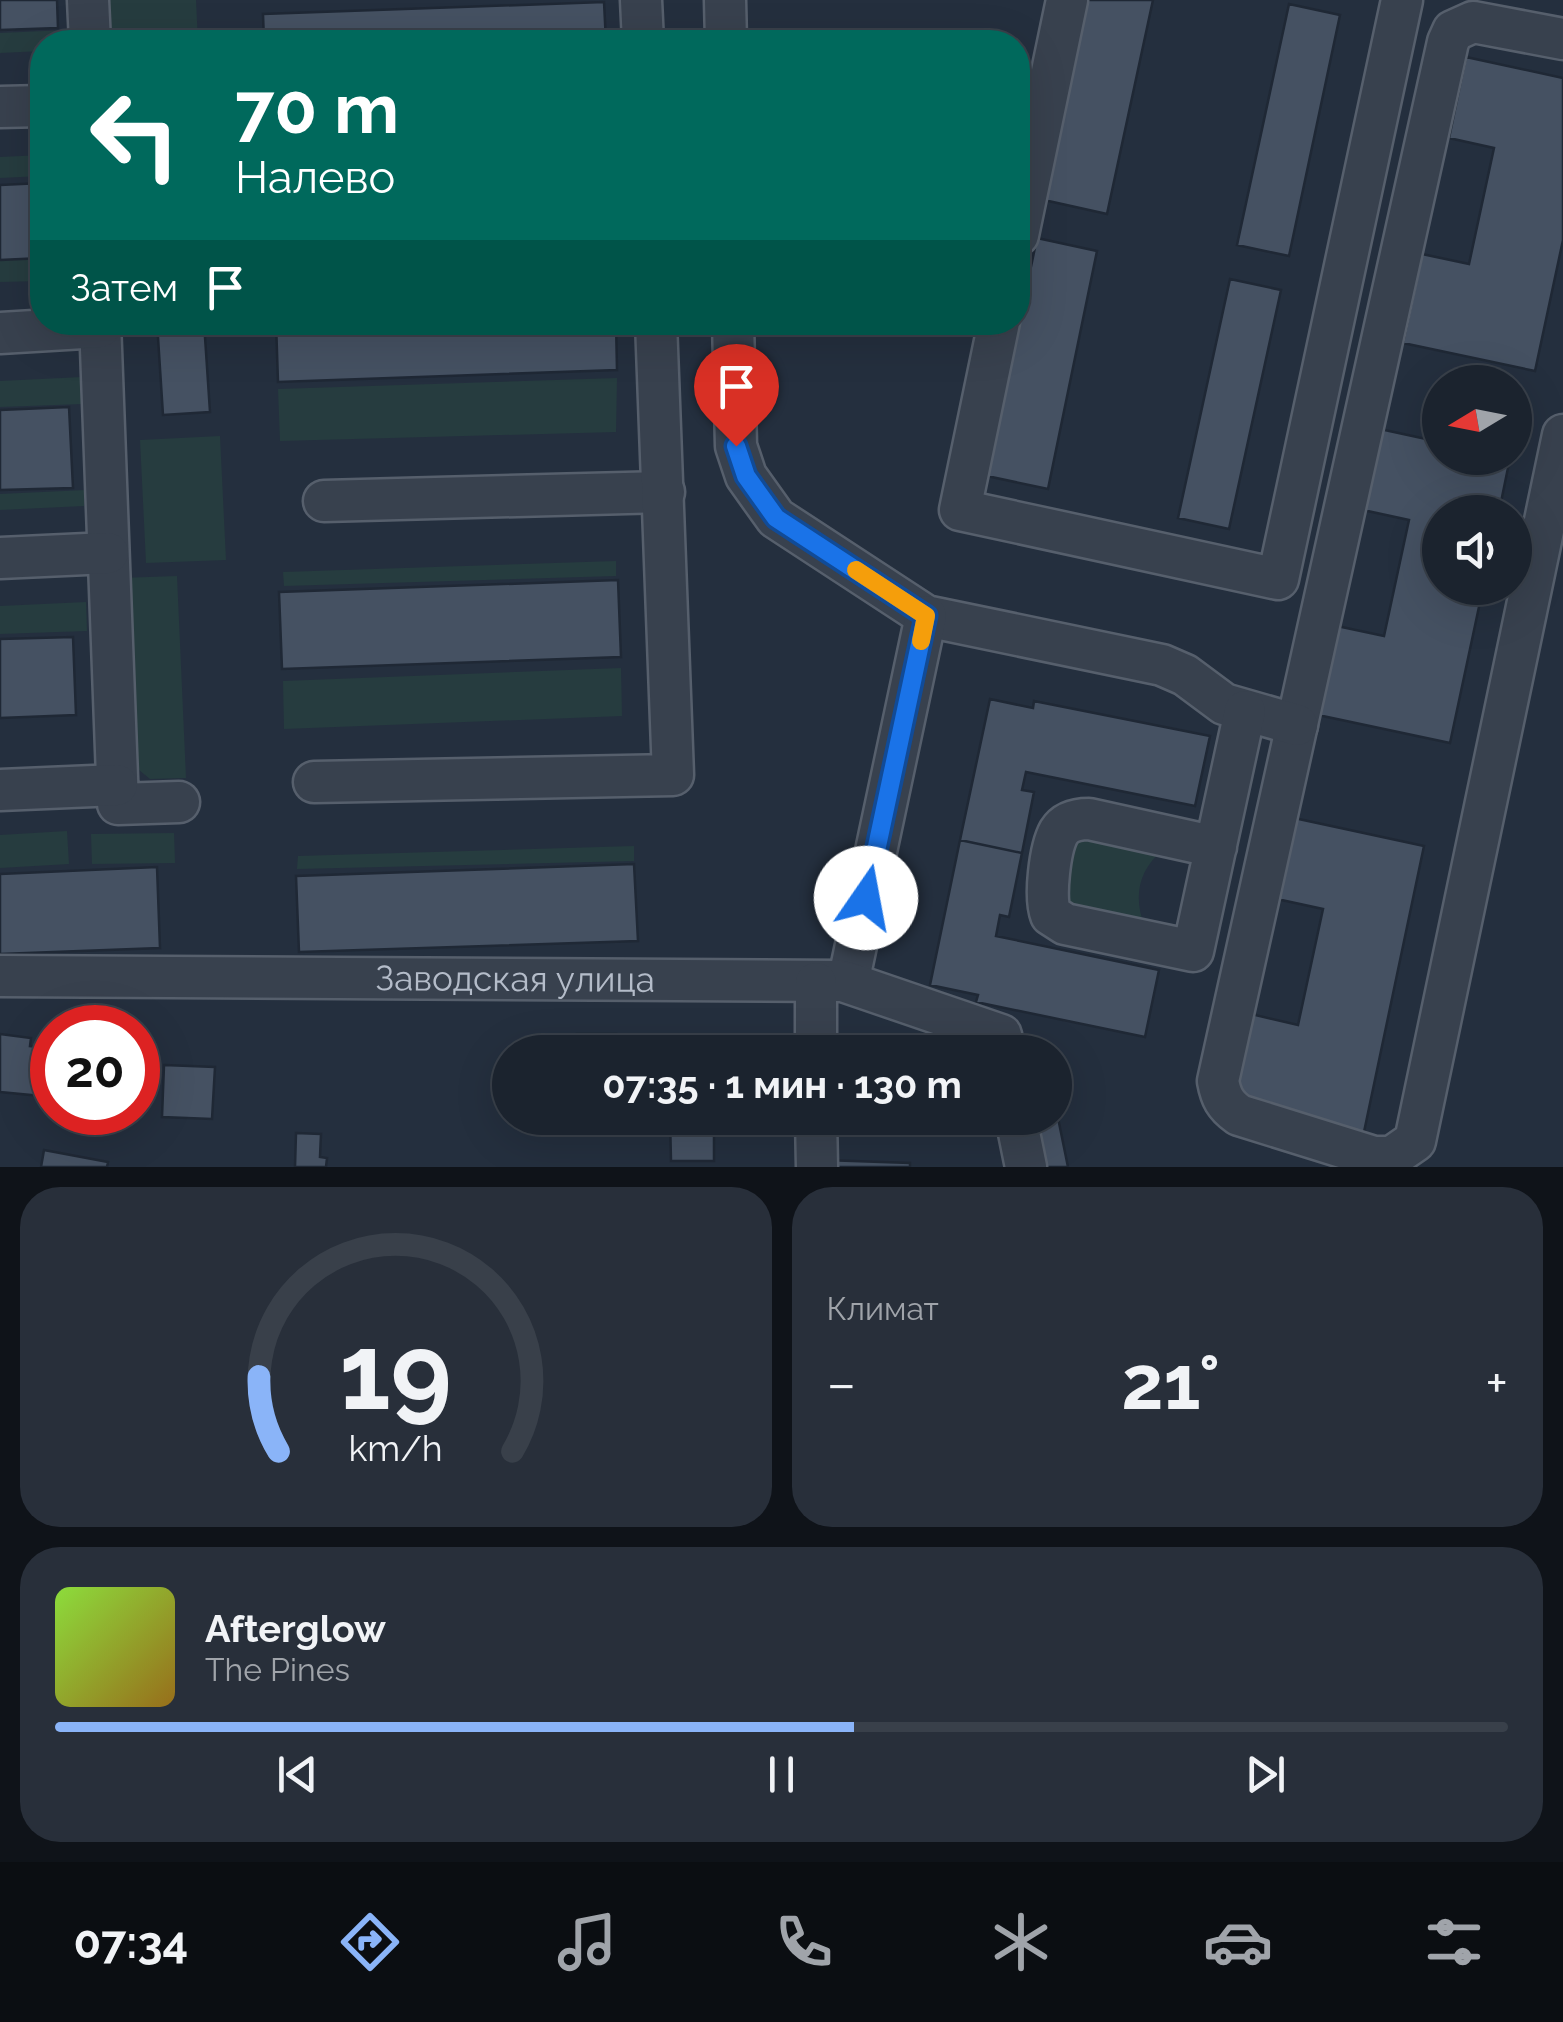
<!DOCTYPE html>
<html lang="ru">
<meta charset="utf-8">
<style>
:root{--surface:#1b232e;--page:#282f3a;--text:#f1f3f6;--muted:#a0a4aa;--line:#39404a;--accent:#8ab4f8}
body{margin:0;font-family:Raleway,sans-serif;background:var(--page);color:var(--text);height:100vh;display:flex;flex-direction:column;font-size:38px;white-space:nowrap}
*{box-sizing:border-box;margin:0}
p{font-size:32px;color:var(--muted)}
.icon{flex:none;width:55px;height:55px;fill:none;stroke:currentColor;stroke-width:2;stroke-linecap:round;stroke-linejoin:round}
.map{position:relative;height:1167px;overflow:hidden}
.panel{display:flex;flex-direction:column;gap:20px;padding:20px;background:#0f1319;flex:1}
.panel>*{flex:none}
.guide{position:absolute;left:30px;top:30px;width:1000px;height:305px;border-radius:40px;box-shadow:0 10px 40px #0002,0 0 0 2px var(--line);background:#00695c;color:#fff;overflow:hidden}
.needle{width:65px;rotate:260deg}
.tools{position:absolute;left:1422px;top:365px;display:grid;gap:20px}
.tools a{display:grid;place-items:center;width:110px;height:110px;border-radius:50%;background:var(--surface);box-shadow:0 10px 40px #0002,0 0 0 2px var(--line);font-size:50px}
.speed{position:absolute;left:30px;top:1005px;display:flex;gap:20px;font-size:50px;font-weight:700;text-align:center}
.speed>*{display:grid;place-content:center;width:130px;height:130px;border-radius:50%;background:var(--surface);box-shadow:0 10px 40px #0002,0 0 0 2px var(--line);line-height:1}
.speed .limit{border:15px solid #d22;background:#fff;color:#111}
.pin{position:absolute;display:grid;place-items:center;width:85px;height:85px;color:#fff;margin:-102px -42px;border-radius:50% 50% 50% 0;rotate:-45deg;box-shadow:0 0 10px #0007}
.pin .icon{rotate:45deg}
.me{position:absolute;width:110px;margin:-55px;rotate:12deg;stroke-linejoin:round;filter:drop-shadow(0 0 8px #0008)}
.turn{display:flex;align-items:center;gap:35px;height:210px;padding:0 40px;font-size:45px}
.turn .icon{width:130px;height:130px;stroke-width:2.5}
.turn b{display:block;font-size:70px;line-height:85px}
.then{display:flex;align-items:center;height:95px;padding:0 40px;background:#0003;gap:20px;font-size:38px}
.big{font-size:75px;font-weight:700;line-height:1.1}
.panel .card{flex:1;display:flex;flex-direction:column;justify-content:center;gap:15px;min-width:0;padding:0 35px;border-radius:40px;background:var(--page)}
.panel .dial{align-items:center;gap:0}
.dial svg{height:260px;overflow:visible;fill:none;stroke:var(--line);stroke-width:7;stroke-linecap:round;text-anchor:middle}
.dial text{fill:var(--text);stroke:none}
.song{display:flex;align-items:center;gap:30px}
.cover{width:120px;height:120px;border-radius:15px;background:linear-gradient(135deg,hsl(90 70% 55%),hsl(40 70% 35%))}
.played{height:10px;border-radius:5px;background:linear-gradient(90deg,var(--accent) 55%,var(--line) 55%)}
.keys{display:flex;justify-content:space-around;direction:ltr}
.heat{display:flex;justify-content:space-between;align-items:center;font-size:55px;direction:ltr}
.panel .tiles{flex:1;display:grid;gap:20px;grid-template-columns:1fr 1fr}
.card:last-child{grid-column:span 2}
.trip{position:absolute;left:492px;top:1035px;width:580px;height:100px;border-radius:50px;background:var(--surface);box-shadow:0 10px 40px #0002,0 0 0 2px var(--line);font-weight:700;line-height:100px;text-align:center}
.menu{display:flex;height:160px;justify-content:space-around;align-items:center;background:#0b0e12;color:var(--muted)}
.menu .icon{width:70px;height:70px}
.menu .selected{color:var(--accent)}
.menu b{font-size:45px;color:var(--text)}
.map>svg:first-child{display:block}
.green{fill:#263c3f}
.building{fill:#455162;stroke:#1f2835;stroke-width:2.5}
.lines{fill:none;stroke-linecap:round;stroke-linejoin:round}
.minor-casing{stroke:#565f6c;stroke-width:45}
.minor{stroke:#38414e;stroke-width:40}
.route-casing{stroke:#114b97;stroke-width:25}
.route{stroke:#1a73e8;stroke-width:18}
.slow{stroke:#f59e0b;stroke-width:18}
.labels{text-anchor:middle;stroke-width:10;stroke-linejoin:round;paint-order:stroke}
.street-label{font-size:35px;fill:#b4bcc9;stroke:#1d2633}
</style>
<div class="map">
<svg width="1563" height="1167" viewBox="0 0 1563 1167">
<rect width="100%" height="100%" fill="#242f3e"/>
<!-- green -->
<path class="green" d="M99 0H196L198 42H100Z
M66 30 67 42H42V51L0 53V33Z
M42 155V176L0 178V157Z
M42 259V281L0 282V260Z
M82 377 83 404 0 407V381Z
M617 378 616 432 280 441 278 389Z
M220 436 226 560 146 563 140 440Z
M85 490 84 506 0 510V494Z
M616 561V576L284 586 283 572Z
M177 576 186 778 150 779 128 761 120 578Z
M86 602 87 631 0 634V606Z
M621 668 622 716 284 729 283 681Z
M67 831 69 864 0 868V835Z
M174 833 175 863 92 864 91 834Z
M1066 835 1163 850C1138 870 1133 898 1145 927L1068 917Z
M634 846V861L297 869 298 856Z"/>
<!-- building -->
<path class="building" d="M0 0H57L58 28 0 30Z
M1087 0H1153L1107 214 1044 200Z
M604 2 606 42H264L263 14Z
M1289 4 1340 15 1289 256 1237 245Z
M1466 57 1563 78V240L1535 371 1403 343 1422 254 1469 264 1494 148 1449 138Z
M42 183V258L0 260V185Z
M1037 238 1097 251 1048 489 987 476Z
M1230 279 1281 290 1229 529 1178 518Z
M157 322H204L210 412 163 415Z
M276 322H616L617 370 278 382Z
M69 407 73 488 0 490V410Z
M1380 429 1440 442V458H1510L1499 512H1440V588H1483L1450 743 1318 715 1337 626 1384 636 1409 520 1363 510Z
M618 580 621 657 282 669 279 592Z
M73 637 76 715 0 718V639Z
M990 699 1033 708 1034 701 1210 736 1195 806 1026 772 1022 790 1034 792 1022 853 960 840Z
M1294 818 1424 846 1364 1132 1232 1104 1251 1014 1298 1025 1323 909 1277 899Z
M960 840 1022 853 1009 917 1000 915 996 936 1159 970 1145 1037 976 1002 978 995 930 985Z
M634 864 638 941 299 952 296 876Z
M157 867 160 948 0 954V874Z
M0 1034 31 1038 30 1046 52 1048V1097L0 1092Z
M577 1034H616V1052H577Z
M840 1041H897V1052H840Z
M164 1065 215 1067 212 1119 162 1117Z
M1055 1103 1068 1167H1035L1025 1118H1055Z
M670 1118H714V1161H671Z
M296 1133 321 1134 320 1157 327 1158 326 1167H295Z
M44 1150 108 1162 107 1167H41Z
M824 1160 910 1163V1167H824Z"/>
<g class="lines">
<defs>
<g id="minor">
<path d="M88 0 90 42"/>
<path d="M641 0 643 42"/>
<path d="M725 0 726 42"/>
<path d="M1563 39 1473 22 1453 31 1448 42 1218 1081C1221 1097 1225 1105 1239 1115L1374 1157H1392L1415 1141 1563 435"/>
<path d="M0 107 42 106"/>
<path d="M1018 235 1067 0"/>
<path d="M100 322 118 804 179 802"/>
<path d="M733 322 736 446 746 476 776 518 926 616 1162 665 1185 675 1224 704 1297 725"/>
<path d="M999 322 960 510 1278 579 1402 0"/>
<path d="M0 333 100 327"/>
<path d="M324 501 664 492"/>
<path d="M0 558 108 553"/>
<path d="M314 782 673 775 656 322"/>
<path d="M0 790 117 785"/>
<path d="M1216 847 1089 819C1078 819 1066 821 1059 832 1050 848 1044 897 1051 915L1065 924 1193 951 1245 711"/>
<path d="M851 969 926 616"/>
<path id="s1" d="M0 976 843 981 1001 1035 1004 1052"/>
<path d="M816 983V1052"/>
<path d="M816 1118 817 1167"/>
<path d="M1016 1118 1026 1167"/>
</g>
</defs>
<!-- minor casing -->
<use href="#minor" class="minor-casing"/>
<!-- minor -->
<use href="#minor" class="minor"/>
</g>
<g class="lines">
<defs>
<path id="route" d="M736 446 746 476 776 518 926 616 866 898"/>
</defs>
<!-- route casing -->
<use href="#route" class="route-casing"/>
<!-- route -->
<use href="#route" class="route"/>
<!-- slow -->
<path class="slow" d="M856 570 926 616 921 641"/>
</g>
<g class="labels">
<!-- street labels -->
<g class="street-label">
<text dy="12" stroke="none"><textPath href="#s1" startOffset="515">Заводская улица</textPath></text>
</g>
</g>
</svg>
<div class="tools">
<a><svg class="needle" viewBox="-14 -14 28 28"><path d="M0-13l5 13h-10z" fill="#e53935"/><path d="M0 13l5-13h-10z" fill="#a0a4aa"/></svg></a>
<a><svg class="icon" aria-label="sound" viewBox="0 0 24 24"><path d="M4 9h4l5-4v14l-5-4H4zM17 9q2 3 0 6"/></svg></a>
</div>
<div class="speed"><div class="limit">20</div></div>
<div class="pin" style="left:736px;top:446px;background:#d93025"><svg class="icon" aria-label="arrive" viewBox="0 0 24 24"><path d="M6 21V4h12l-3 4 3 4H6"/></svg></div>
<svg class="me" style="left:866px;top:898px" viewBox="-20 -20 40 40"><circle r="19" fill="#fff"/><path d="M0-13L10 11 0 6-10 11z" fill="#1a73e8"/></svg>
<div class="trip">07:35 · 1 мин · 130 m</div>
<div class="guide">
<div class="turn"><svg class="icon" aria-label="left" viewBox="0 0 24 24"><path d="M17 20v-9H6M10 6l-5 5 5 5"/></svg><div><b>70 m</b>Налево</div></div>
<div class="then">Затем<svg class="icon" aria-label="arrive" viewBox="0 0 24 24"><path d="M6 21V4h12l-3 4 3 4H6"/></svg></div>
</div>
</div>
<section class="panel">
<div class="tiles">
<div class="card dial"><svg viewBox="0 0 100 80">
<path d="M14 69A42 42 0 1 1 86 69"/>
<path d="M14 69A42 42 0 0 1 8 46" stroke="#8ab4f8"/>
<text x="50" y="56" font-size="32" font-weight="700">19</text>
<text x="50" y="72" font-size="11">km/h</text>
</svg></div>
<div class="card"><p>Климат</p>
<div class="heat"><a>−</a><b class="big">21°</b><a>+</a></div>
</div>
<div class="card">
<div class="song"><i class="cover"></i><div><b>Afterglow</b><p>The Pines</p></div></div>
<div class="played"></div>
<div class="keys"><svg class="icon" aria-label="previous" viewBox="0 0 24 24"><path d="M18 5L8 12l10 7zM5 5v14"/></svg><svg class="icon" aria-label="pause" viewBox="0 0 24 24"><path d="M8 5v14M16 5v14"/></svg><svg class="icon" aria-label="next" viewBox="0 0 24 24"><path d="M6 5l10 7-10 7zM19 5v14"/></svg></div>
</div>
</div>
</section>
<nav class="menu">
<b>07:34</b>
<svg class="icon selected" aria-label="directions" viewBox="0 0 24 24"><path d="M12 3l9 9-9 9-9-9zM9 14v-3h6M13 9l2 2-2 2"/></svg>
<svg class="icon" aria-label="music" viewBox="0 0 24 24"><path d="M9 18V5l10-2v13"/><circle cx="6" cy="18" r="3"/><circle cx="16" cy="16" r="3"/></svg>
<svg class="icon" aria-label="phone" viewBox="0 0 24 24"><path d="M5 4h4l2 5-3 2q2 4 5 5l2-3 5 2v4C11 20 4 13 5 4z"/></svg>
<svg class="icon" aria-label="climate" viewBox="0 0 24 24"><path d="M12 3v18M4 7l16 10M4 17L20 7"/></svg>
<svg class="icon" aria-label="car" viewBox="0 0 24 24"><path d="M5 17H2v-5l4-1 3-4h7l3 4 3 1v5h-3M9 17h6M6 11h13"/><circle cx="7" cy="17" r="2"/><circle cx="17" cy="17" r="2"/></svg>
<svg class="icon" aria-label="filters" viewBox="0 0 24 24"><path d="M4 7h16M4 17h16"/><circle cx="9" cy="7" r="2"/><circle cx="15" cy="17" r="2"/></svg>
</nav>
